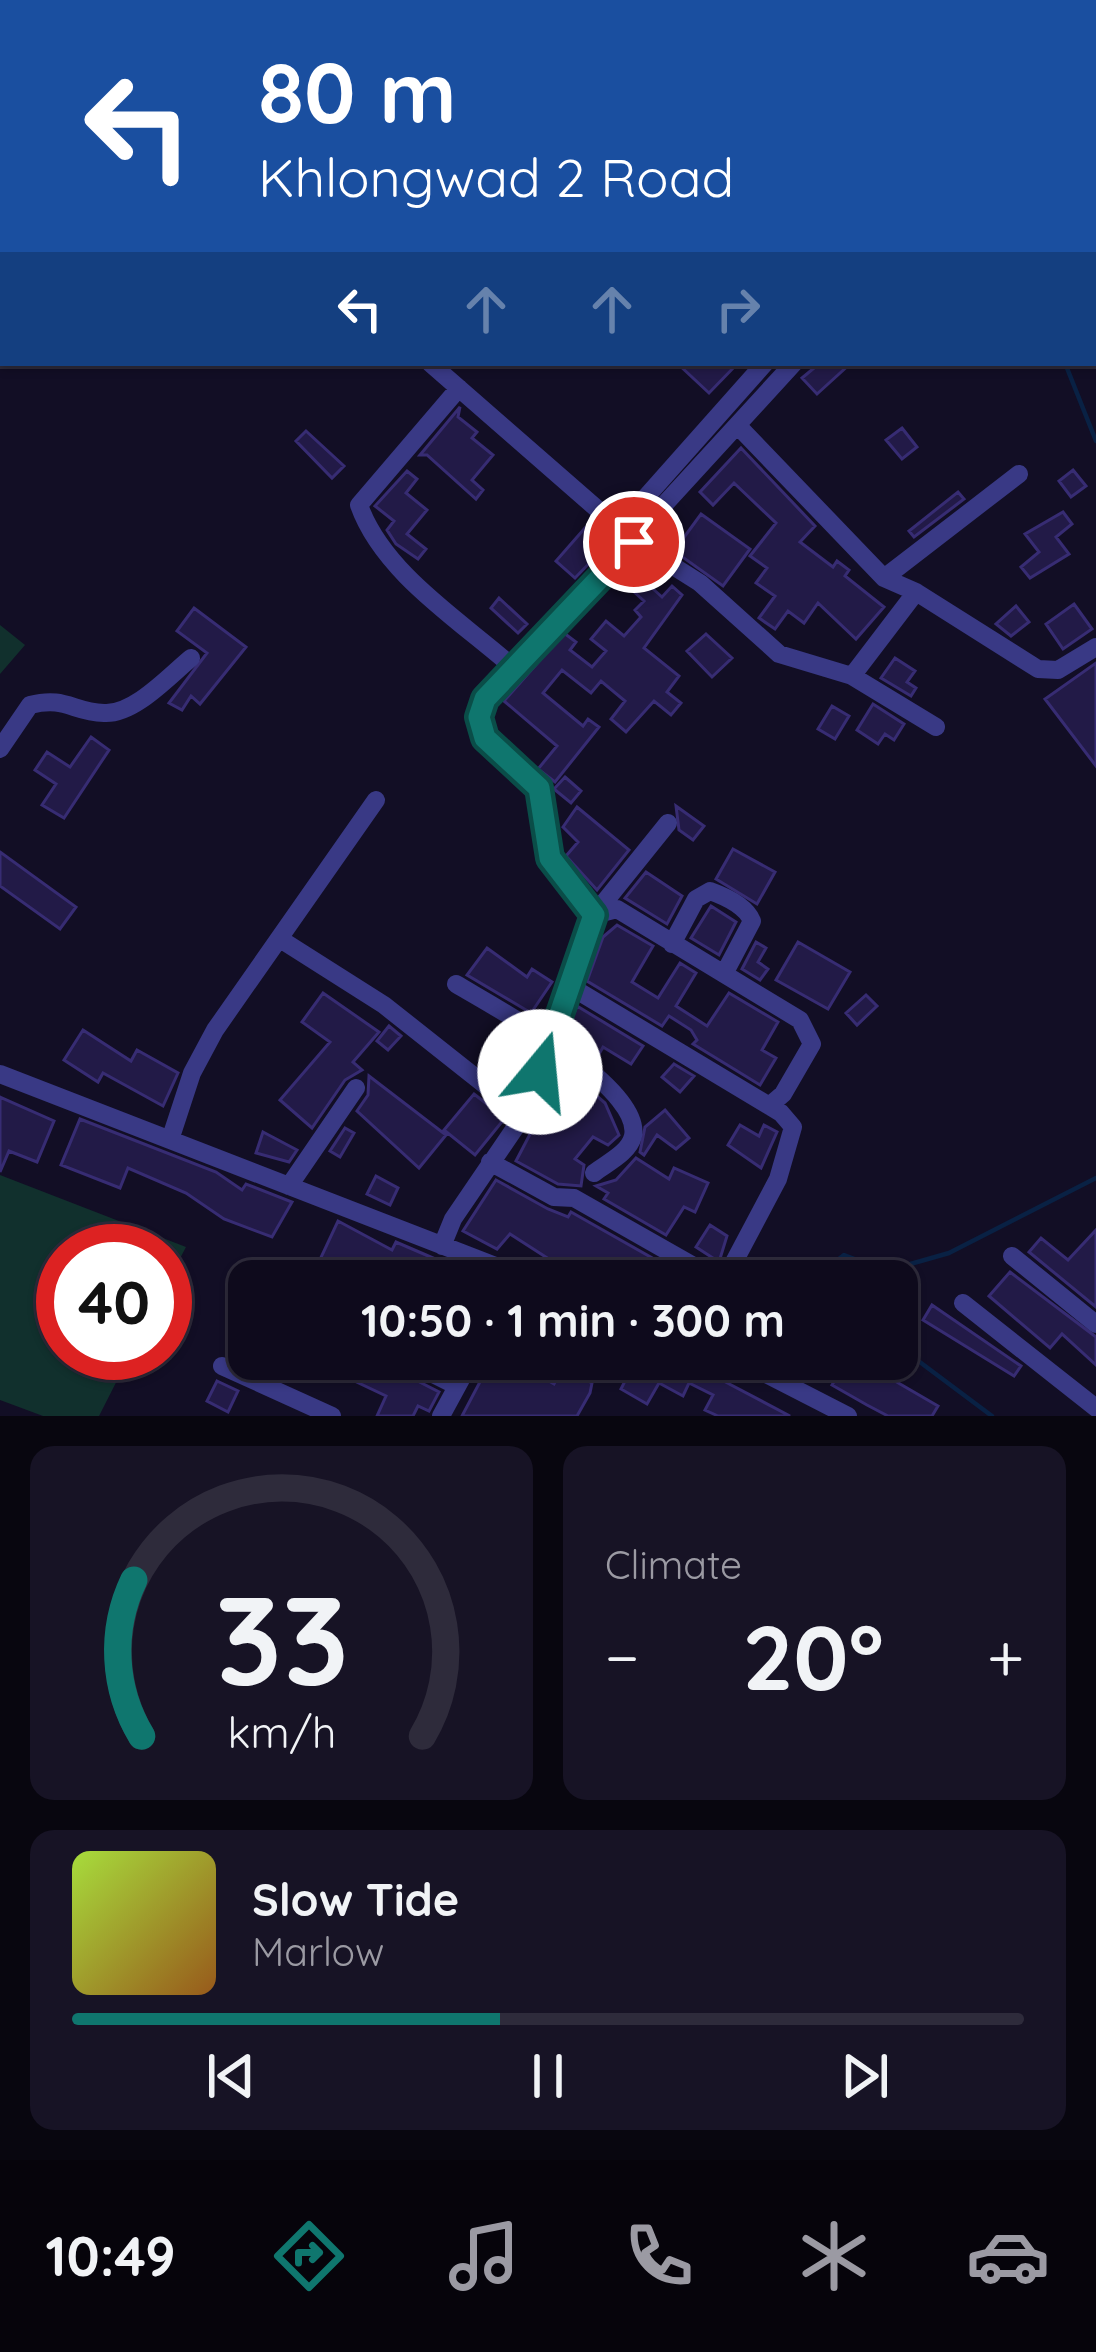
<!DOCTYPE html>
<meta charset="utf-8">
<style>
:root{--surface:#0e0a1c;--page:#171325;--text:#f1f3f6;--muted:#9b9aa3;--line:#2e2b3b;--accent:#0f766e}
body{margin:0;font-family:Quicksand,sans-serif;background:var(--page);color:var(--text);height:100vh;display:flex;flex-direction:column;font-size:45px;white-space:nowrap}
*{box-sizing:border-box;margin:0}
p{font-size:39px;color:var(--muted)}
.icon{flex:none;width:66px;height:66px;fill:none;stroke:currentColor;stroke-width:2;stroke-linecap:round;stroke-linejoin:round}
.map{position:relative;height:1416px;overflow:hidden}
.panel{display:flex;flex-direction:column;gap:30px;padding:30px;background:#08060f;flex:1}
.panel>*{flex:none}
.top-card{position:absolute;left:0px;top:0px;width:1098px;height:366px;box-shadow:0 3px 9px #0004,0 0 0 3px var(--line);background:#1a4fa0;color:#fff;overflow:hidden}
.speed{position:absolute;left:36px;top:1224px;display:flex;gap:24px;font-size:60px;font-weight:700;text-align:center}
.speed>*{display:grid;place-content:center;width:156px;height:156px;border-radius:50%;background:var(--surface);box-shadow:0 3px 9px #0004,0 0 0 3px var(--line);line-height:1}
.speed .limit{border:18px solid #d22;background:#fff;color:#111}
.pin{position:absolute;display:grid;place-items:center;width:102px;height:102px;color:#fff;margin:-51px;border:6px solid #fff;border-radius:50%;box-shadow:0 3px 12px #0007}
.me{position:absolute;width:132px;margin:-66px;rotate:17deg;stroke-linejoin:round;filter:drop-shadow(0 0 9px #0008)}
.turn{display:flex;align-items:center;gap:42px;height:252px;padding:0 60px;font-size:54px}
.turn .icon{width:156px;height:156px;stroke-width:2.5}
.turn b{display:block;font-size:84px;line-height:102px}
.lanes{display:flex;align-items:center;height:114px;padding:0 60px;background:#0003;justify-content:center;gap:60px;direction:ltr}
.lanes .off{opacity:.35}
.big{font-size:90px;font-weight:700;line-height:1.1}
.panel .widget{flex:1;display:flex;flex-direction:column;justify-content:center;gap:18px;min-width:0;padding:0 42px;border-radius:24px;background:var(--page)}
.panel .dial{align-items:center;gap:0}
.dial svg{height:312px;overflow:visible;fill:none;stroke:var(--line);stroke-width:7;stroke-linecap:round;text-anchor:middle}
.dial text{fill:var(--text);stroke:none}
.song{display:flex;align-items:center;gap:36px}
.cover{width:144px;height:144px;border-radius:18px;background:linear-gradient(135deg,hsl(80 70% 55%),hsl(30 70% 35%))}
.played{height:12px;border-radius:6px;background:linear-gradient(90deg,var(--accent) 45%,var(--line) 45%)}
.keys{display:flex;justify-content:space-around;direction:ltr}
.heat{display:flex;justify-content:space-between;align-items:center;font-size:66px;direction:ltr}
.panel .tiles{flex:1;display:grid;gap:30px;grid-template-columns:1fr 1fr}
.widget:last-child{grid-column:span 2}
.trip{position:absolute;left:228px;top:1260px;width:690px;height:120px;border-radius:24px;background:var(--surface);box-shadow:0 3px 9px #0004,0 0 0 3px var(--line);font-weight:700;line-height:120px;text-align:center}
.dock{display:flex;height:192px;justify-content:space-around;align-items:center;background:#06040b;color:var(--muted)}
.dock .icon{width:84px;height:84px}
.dock .active{color:var(--accent)}
.dock b{font-size:54px;color:var(--text)}
.map>svg:first-child{display:block}
.green{fill:#11302d}
.water{fill:#092144}
.lines{fill:none;stroke-linecap:round;stroke-linejoin:round}
.stream{stroke:#092144;stroke-width:4.5}
.building{fill:#221a47;stroke:#372c73;stroke-width:3}
.minor{stroke:#393985;stroke-width:18}
.route-casing{stroke:#0a4d48;stroke-width:30}
.route{stroke:#0f766e;stroke-width:21}
</style>
<div class="map">
<svg width="1096" height="1416" viewBox="0 0 1096 1416">
<rect width="100%" height="100%" fill="#120e25"/>
<!-- green -->
<path class="green" d="M0 625 25 645 0 674Z
M0 1175 186 1247 165 1287V1251H63V1353H131L99 1416H43L0 1400Z"/>
<!-- water -->
<path class="water" d="M622 0H966L612 3Z"/>
<g class="lines">
<!-- stream -->
<path class="stream" d="M1095 229H1096
M1065 363 1096 441
M822 1281 818 1275 844 1255 886 1271 949 1253 1096 1178
M897 1345 992 1416"/>
</g>
<!-- building -->
<path class="building" d="M677 363H738L709 393Z
M820 363H851L817 394 802 378Z
M460 407 458 417 477 432 472 438 493 455 472 480 483 490 476 499 427 455H420Z
M902 428 917 447 902 459 886 440Z
M306 431 344 466 332 478 296 441Z
M741 448 815 526 800 542 833 567 837 561 849 570 845 576 884 607 856 639 818 603 804 623 788 611 775 629 759 618 775 596 756 583 767 568 750 556 776 523 734 483 713 505 700 492Z
M1073 470 1086 486 1071 497 1059 481Z
M407 471 417 479 406 493 427 510 407 534 426 549 418 559 396 544 387 530 394 521 375 506Z
M958 492 964 499 914 537 909 531Z
M1063 512 1072 524 1056 537 1069 554 1030 578 1021 567 1039 552 1025 534Z
M701 514 750 549 723 586 674 551Z
M585 528 605 547 575 578 556 561Z
M632 570 662 597 672 586 682 595 644 648 679 676 667 692 681 703 671 715 654 701 626 732 611 719 625 701 601 681 591 693 562 670 543 693 583 726 588 719 599 727 555 782 538 769 557 746 504 701 564 633 576 642 570 650 592 667 606 651 591 639 606 621 624 636 641 617 635 610 644 601 622 581Z
M499 598 527 624 518 633 491 608Z
M1074 604 1092 629 1063 649 1046 624Z
M1016 606 1029 622 1011 636 996 624Z
M194 608 246 647 200 704 191 696 182 710 169 703 207 653 177 631Z
M706 634 732 658 712 677 687 651Z
M895 658 915 671 907 682 916 688 911 696 881 678Z
M1096 663V766L1045 699Z
M873 704 904 724 894 740 885 734 878 744 857 730Z
M832 706 849 716 835 739 818 729Z
M91 737 109 750 64 818 42 805 56 784 35 770 47 752 70 767Z
M565 777 581 791 571 803 554 789Z
M676 806 704 826 693 840 679 830Z
M577 807 629 850 597 890 566 856 578 842 563 827Z
M733 849 775 872 757 904 716 879Z
M0 852 76 907 60 929 0 886Z
M646 872 682 896 667 924 625 898Z
M711 906 736 922 719 955 691 938Z
M617 925 653 946 632 982 658 998 680 963 696 973 676 1006 707 1026 729 993 778 1022 762 1050 776 1058 760 1085 693 1044 697 1040 691 1030 669 1016 662 1026 587 981 603 937Z
M756 942 766 948 758 962 768 969 760 980 742 969Z
M798 942 850 972 828 1009 776 980Z
M487 948 527 977 532 969 552 982 531 1013 467 975Z
M323 993 379 1032 353 1062 362 1070 345 1080 312 1128 280 1100 330 1042 302 1022Z
M866 995 877 1006 857 1025 846 1013Z
M577 1006 643 1046 631 1064 603 1047 598 1056 565 1035Z
M389 1026 401 1036 388 1050 377 1041Z
M83 1030 131 1061 137 1050 178 1073 163 1106 103 1073 98 1082 64 1060Z
M508 1031 530 1044 523 1055 502 1041Z
M674 1064 694 1076 680 1092 662 1077Z
M568 1071 605 1103 619 1135 608 1145 593 1137 575 1159 584 1165 581 1186 558 1184 516 1161 539 1117 554 1128 569 1111 562 1105 568 1099 555 1088Z
M369 1076 446 1135 419 1168 357 1111 368 1095Z
M474 1094 505 1118 475 1155 444 1130Z
M0 1097 54 1121 37 1162 9 1151 0 1172Z
M665 1110 689 1138 676 1149 657 1135 644 1155 640 1152 645 1127Z
M80 1119 216 1172 242 1190 246 1184 292 1202 272 1237 224 1219 186 1193 128 1168 120 1188 61 1165Z
M740 1125 759 1136 764 1125 777 1132 761 1168 728 1145Z
M345 1128 354 1133 340 1157 330 1151Z
M263 1132 297 1150 289 1162 256 1153Z
M636 1158 669 1179 674 1168 708 1183 695 1212 684 1207 666 1235 604 1199 608 1193 596 1186 616 1180Z
M376 1176 398 1188 390 1205 367 1194Z
M496 1180 548 1209 568 1217 571 1212 693 1281H583L510 1234 497 1249 463 1231Z
M338 1221 392 1250 396 1242 440 1261 436 1281H310Z
M710 1225 727 1236 719 1262 696 1247Z
M1096 1230V1307L1029 1252 1041 1238 1068 1260Z
M1010 1272 1096 1337V1365L1062 1334 1050 1348 989 1296Z
M932 1305 1021 1366 1014 1376 923 1320Z
M308 1359H390L396 1370 439 1392 429 1411 418 1406 413 1416H377L386 1396Z
M492 1359H511L554 1384 563 1368 592 1383 590 1393 577 1416H462Z
M636 1359H702L719 1372 716 1377 790 1416H718L705 1410 713 1395 689 1383 683 1396 659 1383 647 1404 621 1389Z
M848 1359H857L938 1406 932 1416H888L867 1405 832 1385Z
M217 1381 238 1391 228 1412 207 1401Z"/>
<g class="lines">
<!-- minor -->
<path class="minor" d="M97 0 99 3
M1095 80 1096 79
M1095 109 1096 108
M1095 339 1096 341
M430 363 635 542 700 583 779 654 852 676 936 727
M459 388 359 505C383 573 461 621 514 668
M738 426 884 578 916 592 1038 669 1058 670 1096 647
M635 542 630 515 765 363
M884 578 1019 474
M852 676 916 592
M0 749 30 705C66 696 72 712 104 713 134 715 169 676 191 658
M668 823 594 915 617 909 800 1020 812 1044 783 1094 769 1106
M280 939 384 1005 523 1115
M672 944 696 899 710 891C724 896 746 906 752 921L724 974
M456 984C494 1007 643 1086 633 1136 629 1153 607 1163 594 1173
M568 985 781 1113 793 1127 778 1179 724 1281
M0 1074 534 1281
M170 1140 192 1073 215 1030 376 800
M490 1162 554 1197 574 1198 720 1281
M289 1186 356 1088
M442 1246 453 1219 532 1103 548 1041 588 943 594 915 550 858 539 788 485 738 479 717 486 699 794 363
M1012 1256 1096 1324
M963 1303 1096 1408
M403 1359 457 1386
M737 1359 848 1416
M222 1366 332 1416
M441 1416 472 1359"/>
</g>
<g class="lines">
<defs>
<path id="route" d="M540 1072 594 915 550 858 539 788 485 738 479 717 485 699 634 542"/>
</defs>
<!-- route casing -->
<use href="#route" class="route-casing"/>
<!-- route -->
<use href="#route" class="route"/>
</g>
</svg>
<div class="speed"><div class="limit">40</div></div>
<div class="pin" style="left:634px;top:542px;background:#d93025"><svg class="icon" aria-label="arrive" viewBox="0 0 24 24"><path d="M6 21V4h12l-3 4 3 4H6"/></svg></div>
<svg class="me" style="left:540px;top:1072px" viewBox="-20 -20 40 40"><circle r="19" fill="#fff"/><path d="M0-13L10 11 0 6-10 11z" fill="#0f766e"/></svg>
<div class="trip">10:50 · 1 min · 300 m</div>
<div class="top-card">
<div class="turn"><svg class="icon" aria-label="left" viewBox="0 0 24 24"><path d="M17 20v-9H6M10 6l-5 5 5 5"/></svg><div><b>80 m</b>Khlongwad 2 Road</div></div>
<div class="lanes"><svg class="icon" aria-label="left" viewBox="0 0 24 24"><path d="M17 20v-9H6M10 6l-5 5 5 5"/></svg><svg class="icon off" aria-label="ahead" viewBox="0 0 24 24"><path d="M12 20V5M6 11l6-6 6 6"/></svg><svg class="icon off" aria-label="ahead" viewBox="0 0 24 24"><path d="M12 20V5M6 11l6-6 6 6"/></svg><svg class="icon off" aria-label="right" viewBox="0 0 24 24"><path d="M7 20v-9h11M14 6l5 5-5 5"/></svg></div>
</div>
</div>
<section class="panel">
<div class="tiles">
<div class="widget dial"><svg viewBox="0 0 100 80">
<path d="M14 69A42 42 0 1 1 86 69"/>
<path d="M14 69A42 42 0 0 1 12 29" stroke="#0f766e"/>
<text x="50" y="56" font-size="32" font-weight="700">33</text>
<text x="50" y="72" font-size="11">km/h</text>
</svg></div>
<div class="widget"><p>Climate</p>
<div class="heat"><a>−</a><b class="big">20°</b><a>+</a></div>
</div>
<div class="widget">
<div class="song"><i class="cover"></i><div><b>Slow Tide</b><p>Marlow</p></div></div>
<div class="played"></div>
<div class="keys"><svg class="icon" aria-label="previous" viewBox="0 0 24 24"><path d="M18 5L8 12l10 7zM5 5v14"/></svg><svg class="icon" aria-label="pause" viewBox="0 0 24 24"><path d="M8 5v14M16 5v14"/></svg><svg class="icon" aria-label="next" viewBox="0 0 24 24"><path d="M6 5l10 7-10 7zM19 5v14"/></svg></div>
</div>
</div>
</section>
<nav class="dock">
<b>10:49</b>
<svg class="icon active" aria-label="directions" viewBox="0 0 24 24"><path d="M12 3l9 9-9 9-9-9zM9 14v-3h6M13 9l2 2-2 2"/></svg>
<svg class="icon" aria-label="music" viewBox="0 0 24 24"><path d="M9 18V5l10-2v13"/><circle cx="6" cy="18" r="3"/><circle cx="16" cy="16" r="3"/></svg>
<svg class="icon" aria-label="phone" viewBox="0 0 24 24"><path d="M5 4h4l2 5-3 2q2 4 5 5l2-3 5 2v4C11 20 4 13 5 4z"/></svg>
<svg class="icon" aria-label="climate" viewBox="0 0 24 24"><path d="M12 3v18M4 7l16 10M4 17L20 7"/></svg>
<svg class="icon" aria-label="car" viewBox="0 0 24 24"><path d="M5 17H2v-5l4-1 3-4h7l3 4 3 1v5h-3M9 17h6M6 11h13"/><circle cx="7" cy="17" r="2"/><circle cx="17" cy="17" r="2"/></svg>
</nav>
